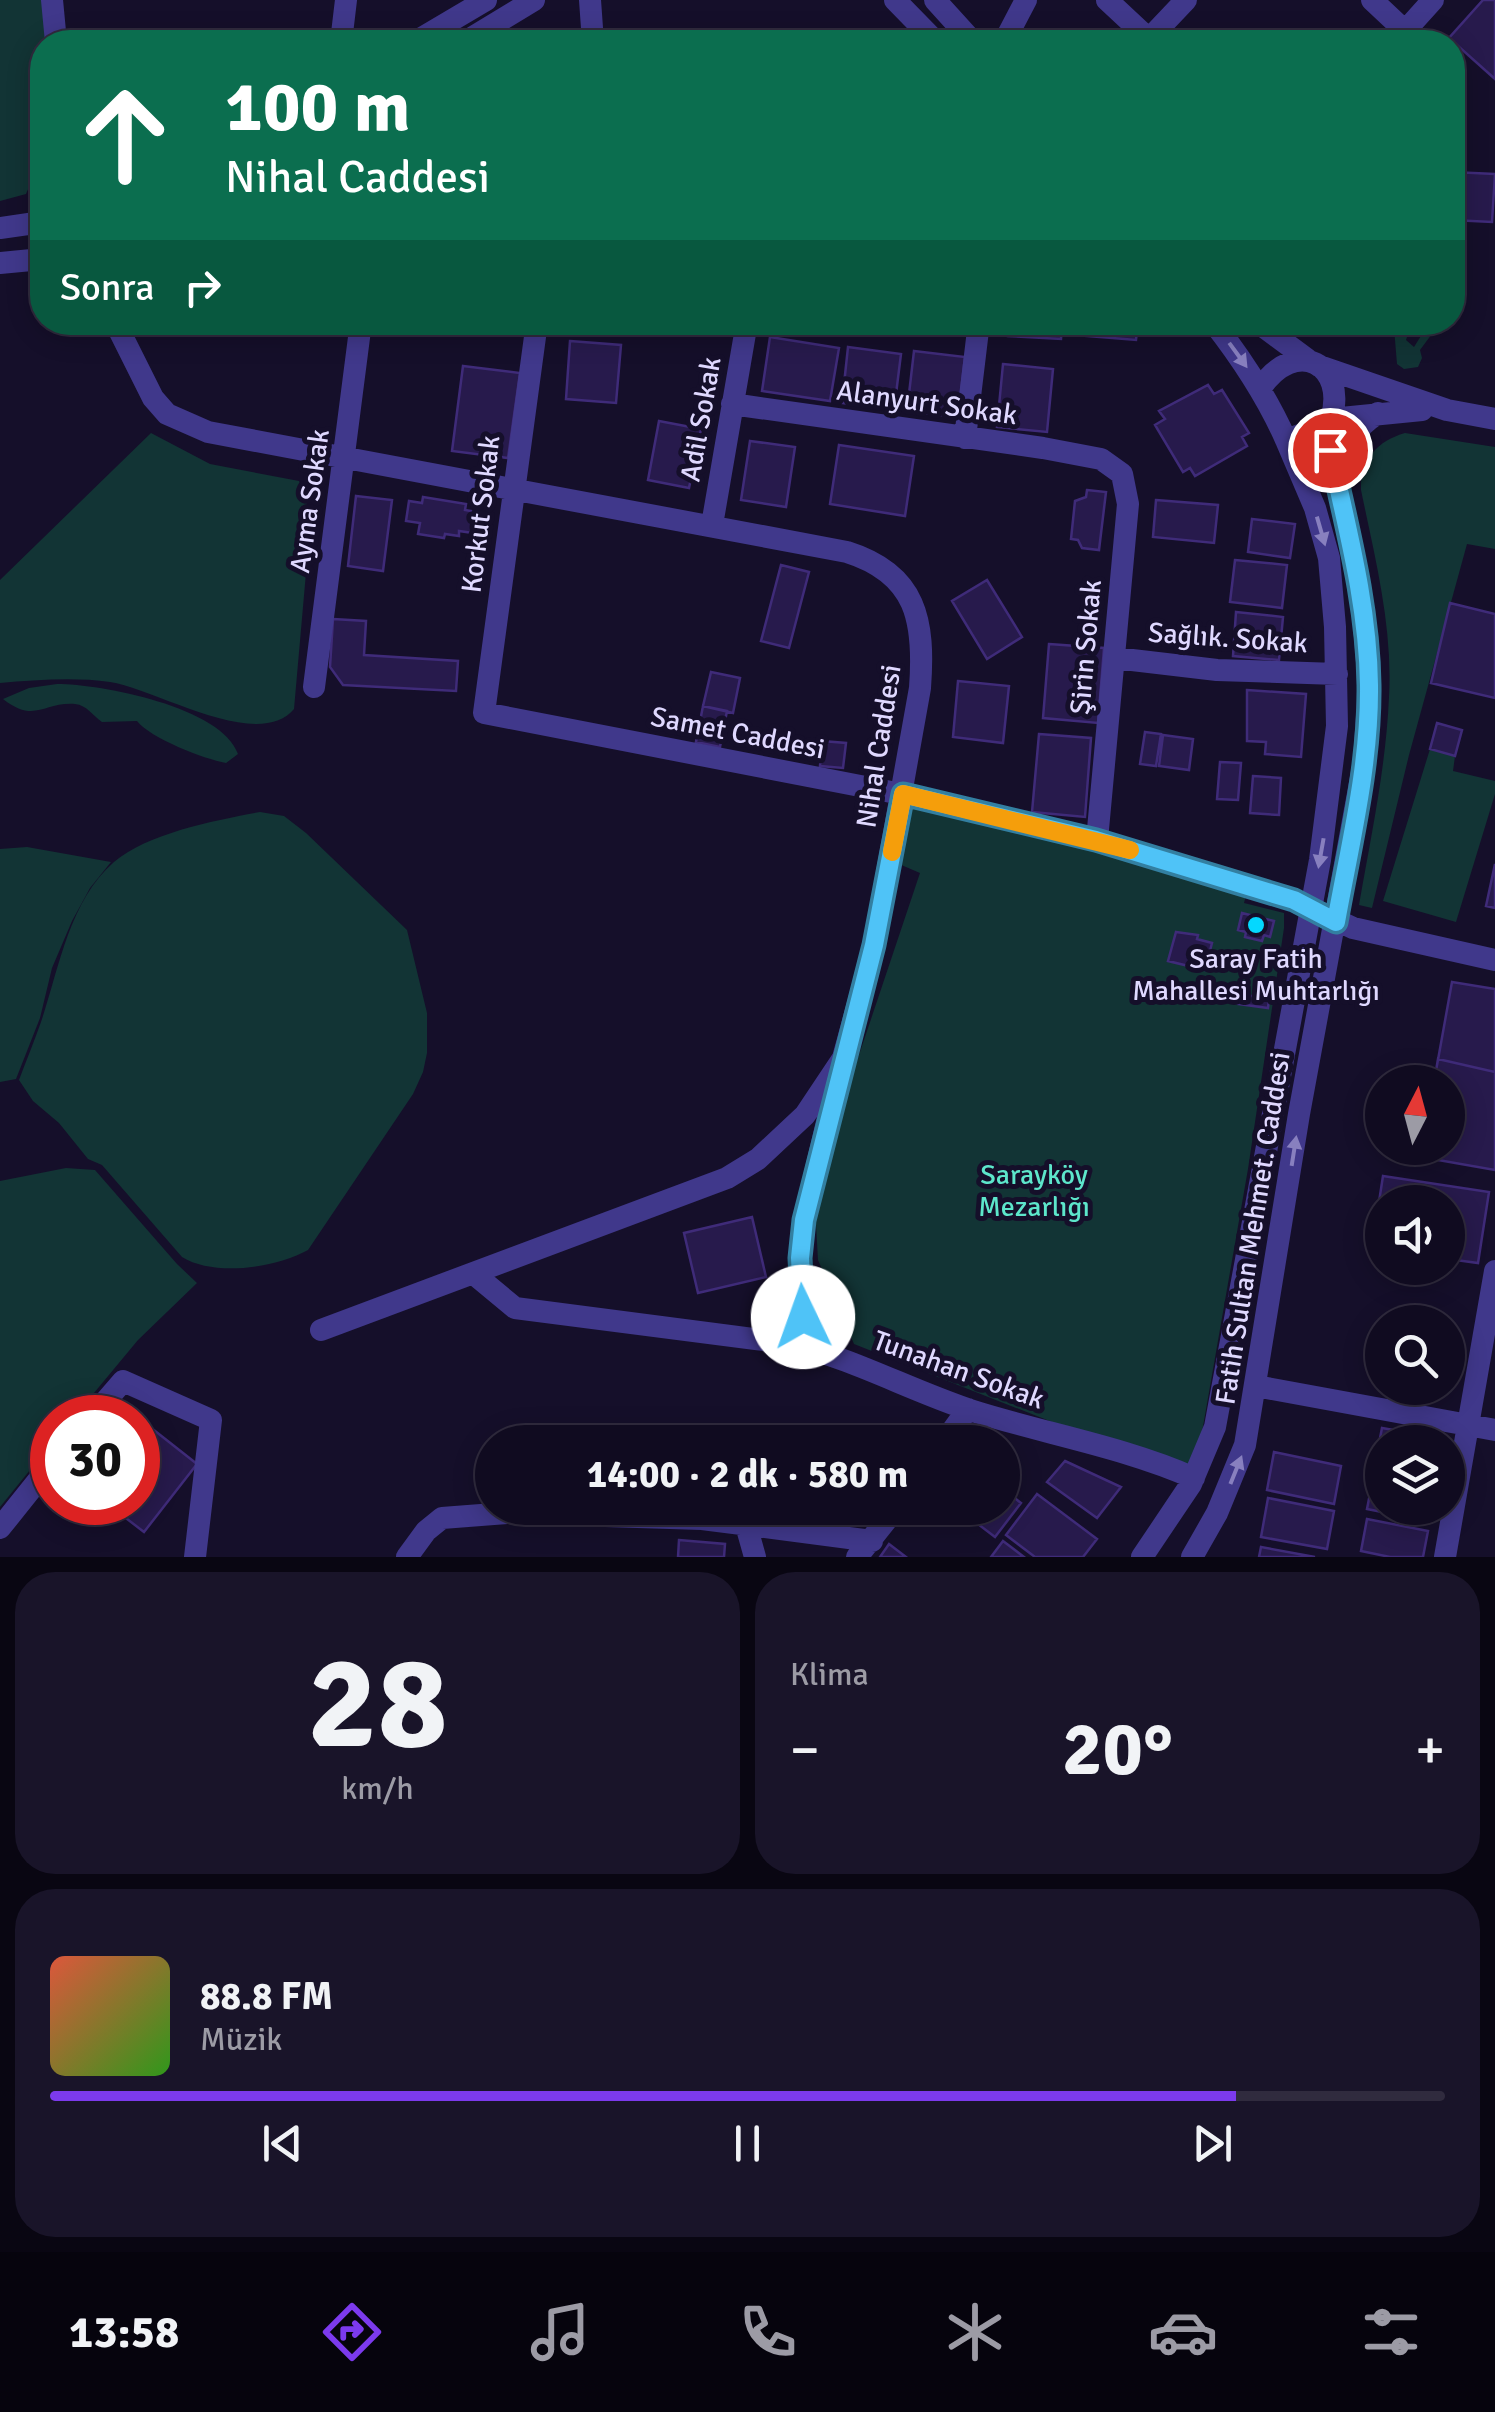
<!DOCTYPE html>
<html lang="tr">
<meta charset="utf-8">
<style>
:root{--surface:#100b20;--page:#191429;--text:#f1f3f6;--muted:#9c9ba5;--line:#302b3e;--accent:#7c3aed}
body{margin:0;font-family:Signika,sans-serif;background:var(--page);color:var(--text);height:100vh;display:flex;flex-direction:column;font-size:38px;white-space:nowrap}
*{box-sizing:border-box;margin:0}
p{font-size:32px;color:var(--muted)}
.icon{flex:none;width:55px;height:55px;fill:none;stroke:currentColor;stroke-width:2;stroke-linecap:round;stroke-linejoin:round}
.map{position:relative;height:1557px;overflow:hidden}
.panel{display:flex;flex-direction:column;gap:15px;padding:15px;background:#090612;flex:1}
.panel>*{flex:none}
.guide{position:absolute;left:30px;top:30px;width:1435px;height:305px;border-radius:40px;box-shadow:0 5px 25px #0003,0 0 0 2px var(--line);background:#0b6e4f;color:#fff;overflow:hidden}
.needle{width:65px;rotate:6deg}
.fabs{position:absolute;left:1365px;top:1065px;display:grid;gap:20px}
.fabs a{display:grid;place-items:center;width:100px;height:100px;border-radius:50%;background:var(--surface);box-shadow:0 5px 25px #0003,0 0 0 2px var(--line);font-size:50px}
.speed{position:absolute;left:30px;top:1395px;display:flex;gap:20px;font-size:50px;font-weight:700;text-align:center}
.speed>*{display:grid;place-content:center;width:130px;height:130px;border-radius:50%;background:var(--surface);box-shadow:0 5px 25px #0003,0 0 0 2px var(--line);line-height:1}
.speed .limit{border:15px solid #d22;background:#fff;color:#111}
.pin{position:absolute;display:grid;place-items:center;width:85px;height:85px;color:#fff;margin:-42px;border:5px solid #fff;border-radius:50%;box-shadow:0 2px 10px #0007}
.me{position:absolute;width:110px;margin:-55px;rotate:357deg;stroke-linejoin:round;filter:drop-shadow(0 0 8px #0008)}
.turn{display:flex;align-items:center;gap:35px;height:210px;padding:0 30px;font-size:45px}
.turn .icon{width:130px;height:130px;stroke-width:2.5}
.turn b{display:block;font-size:70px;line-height:85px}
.then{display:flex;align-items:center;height:95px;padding:0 30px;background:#0003;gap:20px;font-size:38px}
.big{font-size:75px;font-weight:700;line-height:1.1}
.panel .widget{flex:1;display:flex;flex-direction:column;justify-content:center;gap:15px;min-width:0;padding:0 35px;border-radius:40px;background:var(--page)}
.panel .dial{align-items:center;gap:0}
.dial b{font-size:130px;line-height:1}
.song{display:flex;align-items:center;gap:30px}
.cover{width:120px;height:120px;border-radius:15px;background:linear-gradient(135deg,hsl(10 70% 55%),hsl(110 70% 35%))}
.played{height:10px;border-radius:5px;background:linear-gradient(90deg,var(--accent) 85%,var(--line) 85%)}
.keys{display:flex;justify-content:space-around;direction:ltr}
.heat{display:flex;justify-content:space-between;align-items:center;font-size:55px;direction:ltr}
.panel .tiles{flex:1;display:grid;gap:15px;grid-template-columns:1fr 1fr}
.widget:last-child{grid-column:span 2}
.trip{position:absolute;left:475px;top:1425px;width:545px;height:100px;border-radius:50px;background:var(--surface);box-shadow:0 5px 25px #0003,0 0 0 2px var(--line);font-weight:700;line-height:100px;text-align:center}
.tab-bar{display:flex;height:160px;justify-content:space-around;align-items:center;background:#06040d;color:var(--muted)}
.tab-bar .icon{width:70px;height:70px}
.tab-bar .selected{color:var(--accent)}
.tab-bar b{font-size:45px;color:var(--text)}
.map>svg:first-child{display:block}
.green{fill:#123435}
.building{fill:#271a4c;stroke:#3f2b79;stroke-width:2.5}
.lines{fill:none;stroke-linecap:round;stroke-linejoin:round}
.minor{stroke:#40388b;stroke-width:22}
.oneway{fill:#8880bf}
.route-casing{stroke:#337fa1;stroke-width:25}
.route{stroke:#4fc3f7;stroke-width:18}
.slow{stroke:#f59e0b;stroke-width:18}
.poi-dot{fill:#04d8ff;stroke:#150f2a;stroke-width:4}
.labels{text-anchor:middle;stroke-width:10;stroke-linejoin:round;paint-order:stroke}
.street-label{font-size:28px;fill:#dfd8ff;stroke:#150f2a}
.poi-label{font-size:28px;fill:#dfd8ff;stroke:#150f2a}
.park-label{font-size:28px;fill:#5de6cb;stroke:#150f2a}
</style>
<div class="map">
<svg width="1495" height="1557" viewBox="0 0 1495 1557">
<rect width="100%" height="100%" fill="#150f2a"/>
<!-- green -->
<path class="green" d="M0 0H54L52 42H42C42 91 47 149 26 194L0 201Z
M1390 323H1418L1409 331 1406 340 1414 347 1429 323H1440L1420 350 1422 358 1418 367 1404 369 1397 364 1394 328Z
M151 433 210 464 299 481 311 516 294 709C258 752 156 689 110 682 75 677 35 680 0 683V580Z
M1405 433 1495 447V549L1467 544 1409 755 1372 908 1359 905C1371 836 1386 767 1389 697 1393 627 1375 558 1361 490 1360 460 1377 441 1405 433Z
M57 684C101 684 222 707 238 754L226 763C204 759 150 738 137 721L102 722C93 716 87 705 75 704 43 702 35 724 3 699L29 688Z
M1430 749 1455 756 1453 771 1495 781V794L1456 922 1383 901Z
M913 802 1247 891 1244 903 1284 913V928L1248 1169 1194 1478 854 1344 818 1260 814 1189 920 873 899 864Z
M260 812 284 816 306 833 407 930 427 1013V1053L423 1072 413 1094 308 1250C276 1268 214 1277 182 1257L102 1165 88 1159 59 1123 33 1101 19 1080C26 1061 34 1042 41 1022 59 969 69 901 114 862 148 833 217 820 260 812Z
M27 847 111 862 90 888 72 921 52 968 40 1018 16 1079 0 1082V849Z
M66 1168 95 1170 177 1264 197 1283 138 1340 74 1417 52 1418V1443L0 1507V1181Z"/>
<!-- building -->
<path class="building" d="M1483 0H1495V79L1449 38Z
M1452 172 1495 174 1492 222 1452 220Z
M396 322H459L457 333Z
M588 322H647L645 333Z
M853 322H902L901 329Z
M1009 322H1062L1061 339 1008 336Z
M1077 322H1138L1136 340 1076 335Z
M770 337 839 348 830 401 762 391Z
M570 341 621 345 616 403 566 399Z
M848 347 901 354 894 410 842 403Z
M914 351 965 357 958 417 907 411Z
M1003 364 1053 369 1047 432 997 427Z
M463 366 520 373 508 458 452 451Z
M1208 385 1214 394 1222 390 1249 433 1242 437 1247 446 1195 476 1190 468 1183 472 1155 425 1165 419 1159 411Z
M659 421 701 429 689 488 648 480Z
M750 441 795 447 786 507 741 500Z
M839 445 914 456 905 516 830 504Z
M1087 490 1106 492 1099 550 1082 548 1078 540 1071 539 1075 501 1086 497Z
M356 496 392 500 383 571 348 566Z
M423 497 466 504 465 510 477 512 473 533 459 531V536L445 534 444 538 418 534 420 523 406 521 409 501 422 503Z
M1156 500 1218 505 1214 543 1153 537Z
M1252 519 1295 524 1290 558 1248 552Z
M1235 560 1287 565 1282 608 1230 602Z
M781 565 809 572 789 648 761 641Z
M987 580 1022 637 987 659 952 601Z
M1450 603 1495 614V698L1431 683Z
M1236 612 1283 617 1279 660 1233 656Z
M333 619 366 621 364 655 458 661 456 691 343 685 330 667Z
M1049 644 1104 648 1098 723 1043 718Z
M711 672 740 678 733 713 703 706Z
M958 681 1009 686 1003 743 953 737Z
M1247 690 1306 694 1301 757 1265 754 1266 742 1247 741Z
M703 706 727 711 720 747 696 742Z
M1437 723 1462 730 1455 756 1430 749Z
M1145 732 1161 734 1156 766 1140 764Z
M1039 734 1091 738 1085 817 1032 812Z
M1163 735 1193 739 1189 770 1159 766Z
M822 741 846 743 843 768 820 766Z
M1220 762 1241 763 1238 800 1217 799Z
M1253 776 1281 778 1279 815 1250 813Z
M1495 864V908L1486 906Z
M1242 913 1274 921 1270 937 1264 935 1262 941 1245 937 1246 932 1238 930Z
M1176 932 1198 935 1197 939 1212 943 1205 970 1168 961Z
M1452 982 1495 989V1170L1421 1157 1423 1148H1448V1082H1434Z
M1246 995 1269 999 1268 1008 1238 1004 1239 998 1245 1001Z
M1438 1059 1495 1072V1170L1421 1157 1423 1148H1448V1082H1434Z
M1383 1176 1489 1192 1478 1263 1448 1259V1202H1382V1249L1372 1247Z
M752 1217 766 1277 698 1293 684 1233Z
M150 1427 197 1464 144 1532 105 1502H138L140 1451 138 1443Z
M1382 1428 1446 1439 1445 1442H1382V1465L1375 1464Z
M1274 1452 1341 1466 1334 1504 1267 1490Z
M1065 1461 1121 1487 1097 1518 1047 1482Z
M1374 1473 1382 1474V1508H1435L1432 1522 1367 1509Z
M1002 1488 1021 1503 995 1537 957 1508H1002Z
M1037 1494 1097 1539 1083 1557H1035L1006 1535Z
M1268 1498 1334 1511 1327 1549 1261 1537Z
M1367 1519 1428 1531 1423 1557H1390L1361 1551Z
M679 1540 725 1544 724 1557H678Z
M1003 1541 1024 1557H991Z
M889 1544 906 1557H880Z
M1261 1547 1315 1557H1259Z"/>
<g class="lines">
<!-- minor -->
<path class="minor" d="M52 0 56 42
M590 0 593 42
M895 0 936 42
M935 0 973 42
M1107 0 1152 42
M1372 0 1405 31 1433 0
M1149 39 1186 0
M341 42 346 0
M415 42 486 0
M465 42 534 0
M1004 42 1026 0
M0 228 42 222
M0 263 42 259
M115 322 153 398 167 414 208 432 847 552C917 574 925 621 920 688L874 945 843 1058 805 1115 758 1159 727 1178 321 1330
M537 322 484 713 917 797 1097 840 1294 900 1353 928 1495 960
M1213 322C1242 359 1267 397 1286 440L1321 427 1331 419C1348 365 1296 335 1260 389
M1257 322 1307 359
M1319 366 1447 410 1495 419
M732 404 1043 448 1101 459 1122 474 1128 504 1097 840
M1331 419 1422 410
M965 438 979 322
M1335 473C1343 446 1354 429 1378 413
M712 525 747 322
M1115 658 1217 670 1337 674
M314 687 361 322
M474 1274 515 1308 793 1344C856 1360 912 1391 973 1411 1046 1434 1124 1447 1194 1478
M804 1347 800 1258 804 1220 838 1075
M1256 1386 1495 1430
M91 1418 123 1381 211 1420 195 1557
M944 1442 968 1409
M746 1525 755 1557
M0 1528 52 1463
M407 1557 426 1531 442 1518 507 1513 702 1519 872 1541
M857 1557 896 1508
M1142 1557 1191 1484 1215 1427 1320 860 1337 726 1335 627 1329 558 1315 508 1286 440
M1192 1557 1217 1513 1245 1445 1299 1114 1364 761 1369 686 1362 600 1325 425
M1445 1557 1495 1271"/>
</g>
<!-- one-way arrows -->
<defs><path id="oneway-solid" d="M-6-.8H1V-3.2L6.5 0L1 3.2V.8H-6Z" transform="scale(2.5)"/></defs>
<g class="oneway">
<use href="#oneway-solid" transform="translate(1238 355) rotate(54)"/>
<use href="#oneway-solid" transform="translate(1321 531) rotate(74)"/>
<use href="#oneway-solid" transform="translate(1321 853) rotate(100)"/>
<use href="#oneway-solid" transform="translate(1294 1151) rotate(-81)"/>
<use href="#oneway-solid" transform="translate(1236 1470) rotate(-68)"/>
</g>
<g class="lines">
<defs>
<path id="route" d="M803 1317 800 1258 804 1220 874 945 903 794 1096 840 1294 900 1336 922C1350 844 1370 765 1369 685 1368 605 1347 528 1330 450"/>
</defs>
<!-- route casing -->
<use href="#route" class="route-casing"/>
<!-- route -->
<use href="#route" class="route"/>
<!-- slow -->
<path class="slow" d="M892 852 903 794 1130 850"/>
</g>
<!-- markers -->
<circle class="poi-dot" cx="1256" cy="925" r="10"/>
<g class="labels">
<!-- street labels -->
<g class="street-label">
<text transform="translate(927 402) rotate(8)" y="10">Alanyurt Sokak</text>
<text transform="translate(700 419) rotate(-80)" y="10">Adil Sokak</text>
<text transform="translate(309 501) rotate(-82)" y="10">Ayma Sokak</text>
<text transform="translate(480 514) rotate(-83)" y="10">Korkut Sokak</text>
<text transform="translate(1228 637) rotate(4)" y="10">Sağlık. Sokak</text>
<text transform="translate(1085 647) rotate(-85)" y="10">Şirin Sokak</text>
<text transform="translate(738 732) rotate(11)" y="10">Samet Caddesi</text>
<text transform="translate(878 746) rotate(-81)" y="10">Nihal Caddesi</text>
<text transform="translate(1252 1228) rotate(-81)" y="10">Fatih Sultan Mehmet. Caddesi</text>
<text transform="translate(959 1369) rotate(20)" y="10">Tunahan Sokak</text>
</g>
<!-- poi labels -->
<g class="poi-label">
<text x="1256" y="968">Saray Fatih<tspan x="1256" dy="32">Mahallesi Muhtarlığı</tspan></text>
</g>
<!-- park labels -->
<g class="park-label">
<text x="1034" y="1184">Sarayköy<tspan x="1034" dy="32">Mezarlığı</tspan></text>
</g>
</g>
</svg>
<div class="fabs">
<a><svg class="needle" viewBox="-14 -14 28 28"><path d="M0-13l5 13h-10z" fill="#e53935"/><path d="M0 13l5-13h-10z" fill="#9c9ba5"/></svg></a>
<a><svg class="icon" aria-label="sound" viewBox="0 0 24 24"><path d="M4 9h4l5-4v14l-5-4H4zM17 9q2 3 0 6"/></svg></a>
<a><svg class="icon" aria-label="search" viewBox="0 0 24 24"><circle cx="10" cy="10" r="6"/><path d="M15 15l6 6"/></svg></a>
<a><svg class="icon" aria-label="layers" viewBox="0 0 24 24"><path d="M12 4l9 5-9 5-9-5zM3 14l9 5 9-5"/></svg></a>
</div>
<div class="speed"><div class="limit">30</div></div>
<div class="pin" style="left:1330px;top:450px;background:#d93025"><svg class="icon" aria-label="arrive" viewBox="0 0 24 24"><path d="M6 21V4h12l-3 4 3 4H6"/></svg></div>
<svg class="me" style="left:803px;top:1317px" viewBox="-20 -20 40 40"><circle r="19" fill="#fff"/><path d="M0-13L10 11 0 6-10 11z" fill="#4fc3f7"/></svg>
<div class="trip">14:00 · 2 dk · 580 m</div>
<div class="guide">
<div class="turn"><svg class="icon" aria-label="ahead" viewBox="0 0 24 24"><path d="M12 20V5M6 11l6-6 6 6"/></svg><div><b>100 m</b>Nihal Caddesi</div></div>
<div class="then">Sonra<svg class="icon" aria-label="right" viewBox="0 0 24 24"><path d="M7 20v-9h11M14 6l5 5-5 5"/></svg></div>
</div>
</div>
<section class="panel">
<div class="tiles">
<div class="widget dial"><b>28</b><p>km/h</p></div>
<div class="widget"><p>Klima</p>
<div class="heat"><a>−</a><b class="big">20°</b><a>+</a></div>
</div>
<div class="widget">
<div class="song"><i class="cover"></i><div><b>88.8 FM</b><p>Müzik</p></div></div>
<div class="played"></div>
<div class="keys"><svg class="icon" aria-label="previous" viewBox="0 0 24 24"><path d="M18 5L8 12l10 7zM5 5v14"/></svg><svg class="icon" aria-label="pause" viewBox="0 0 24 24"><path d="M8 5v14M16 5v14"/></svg><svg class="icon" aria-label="next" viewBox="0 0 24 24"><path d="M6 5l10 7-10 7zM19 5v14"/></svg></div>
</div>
</div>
</section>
<nav class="tab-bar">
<b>13:58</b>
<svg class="icon selected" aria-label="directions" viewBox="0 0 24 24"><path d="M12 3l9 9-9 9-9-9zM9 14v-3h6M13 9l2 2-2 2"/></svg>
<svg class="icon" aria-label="music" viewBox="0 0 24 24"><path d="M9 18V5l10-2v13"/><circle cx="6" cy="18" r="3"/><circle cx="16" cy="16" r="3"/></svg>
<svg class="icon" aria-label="phone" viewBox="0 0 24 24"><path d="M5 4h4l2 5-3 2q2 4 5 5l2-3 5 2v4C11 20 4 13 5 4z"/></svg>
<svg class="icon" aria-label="climate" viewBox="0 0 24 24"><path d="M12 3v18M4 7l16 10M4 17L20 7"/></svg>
<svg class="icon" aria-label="car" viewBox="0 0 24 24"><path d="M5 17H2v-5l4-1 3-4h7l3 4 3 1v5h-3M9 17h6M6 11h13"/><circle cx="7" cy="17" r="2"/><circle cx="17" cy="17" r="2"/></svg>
<svg class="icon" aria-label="filters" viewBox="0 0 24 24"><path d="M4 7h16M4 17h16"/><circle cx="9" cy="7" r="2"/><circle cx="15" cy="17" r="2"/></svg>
</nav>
